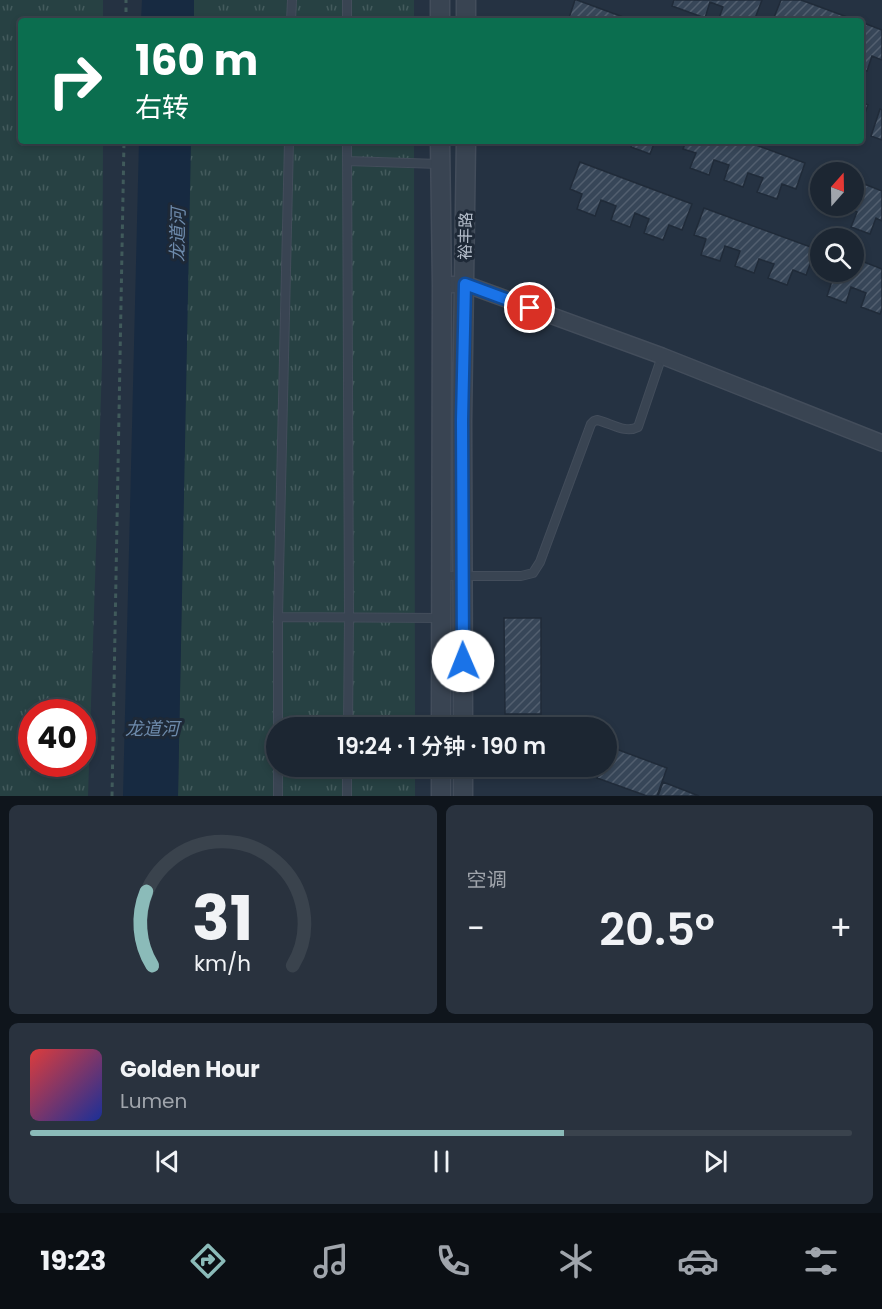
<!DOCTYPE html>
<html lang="zh">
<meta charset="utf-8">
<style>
:root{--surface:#1c2632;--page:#29323e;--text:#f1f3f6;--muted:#a0a5ac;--line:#3a434d;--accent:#8bbbb9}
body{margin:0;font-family:Poppins,"Noto Sans SC",sans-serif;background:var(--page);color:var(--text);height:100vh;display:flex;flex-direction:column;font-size:22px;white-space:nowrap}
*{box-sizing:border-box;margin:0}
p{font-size:20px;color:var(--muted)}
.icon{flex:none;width:33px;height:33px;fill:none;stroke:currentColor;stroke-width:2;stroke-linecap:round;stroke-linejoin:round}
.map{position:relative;height:796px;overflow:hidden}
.panel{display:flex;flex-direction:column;gap:9px;padding:9px;background:#0f151c;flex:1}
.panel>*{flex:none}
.guide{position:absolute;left:18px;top:18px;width:846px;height:126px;border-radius:6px;box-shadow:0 3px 9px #0003,0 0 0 2px var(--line);background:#0b6e4f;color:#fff;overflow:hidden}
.needle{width:39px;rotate:20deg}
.tools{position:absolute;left:810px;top:162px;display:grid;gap:12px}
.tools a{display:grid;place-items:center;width:54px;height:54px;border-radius:50%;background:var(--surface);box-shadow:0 3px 9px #0003,0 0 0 2px var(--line);font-size:30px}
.speed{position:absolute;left:18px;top:699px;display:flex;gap:12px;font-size:30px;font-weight:700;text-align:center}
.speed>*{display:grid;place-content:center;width:78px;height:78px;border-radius:50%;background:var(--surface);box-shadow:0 3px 9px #0003,0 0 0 2px var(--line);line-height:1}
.speed .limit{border:9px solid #d22;background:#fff;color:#111}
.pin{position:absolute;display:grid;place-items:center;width:51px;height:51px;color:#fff;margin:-26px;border:3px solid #fff;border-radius:50%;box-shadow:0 2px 6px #0007}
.me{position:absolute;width:66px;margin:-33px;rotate:359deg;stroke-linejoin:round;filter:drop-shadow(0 0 4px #0008)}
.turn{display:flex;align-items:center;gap:21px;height:126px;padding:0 18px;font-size:27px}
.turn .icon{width:78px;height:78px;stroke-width:2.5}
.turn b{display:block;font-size:42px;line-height:51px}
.big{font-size:45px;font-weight:600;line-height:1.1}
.panel .tile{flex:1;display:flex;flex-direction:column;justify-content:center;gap:9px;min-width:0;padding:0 21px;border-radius:9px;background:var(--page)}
.panel .dial{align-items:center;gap:0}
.dial svg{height:156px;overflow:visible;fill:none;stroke:var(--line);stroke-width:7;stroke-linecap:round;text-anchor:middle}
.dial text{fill:var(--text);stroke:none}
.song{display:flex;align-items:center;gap:18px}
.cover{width:72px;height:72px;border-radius:9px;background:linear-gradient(135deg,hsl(0 70% 55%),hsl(230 70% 35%))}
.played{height:6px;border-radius:3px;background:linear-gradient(90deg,var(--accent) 65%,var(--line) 65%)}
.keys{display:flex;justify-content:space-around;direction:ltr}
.heat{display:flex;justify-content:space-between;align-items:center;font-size:33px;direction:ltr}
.panel .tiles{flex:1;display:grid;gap:9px;grid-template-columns:1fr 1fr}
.tile:last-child{grid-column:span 2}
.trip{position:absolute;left:266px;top:717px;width:351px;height:60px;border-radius:30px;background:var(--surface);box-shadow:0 3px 9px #0003,0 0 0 2px var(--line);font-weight:600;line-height:60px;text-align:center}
.dock{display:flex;height:96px;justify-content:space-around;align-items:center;background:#0b0f14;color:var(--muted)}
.dock .icon{width:42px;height:42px}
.dock .current{color:var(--accent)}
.dock b{font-size:27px;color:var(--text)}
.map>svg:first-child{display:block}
.grass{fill:url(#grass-tufts);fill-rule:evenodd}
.water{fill:#172a41}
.building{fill:url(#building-hatch);stroke:#202b39;stroke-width:1.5}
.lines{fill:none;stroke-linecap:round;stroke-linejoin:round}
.service-casing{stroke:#434d5b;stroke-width:10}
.minor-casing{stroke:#434d5b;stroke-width:18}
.tertiary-casing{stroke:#434d5b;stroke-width:21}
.path{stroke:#405a5b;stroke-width:3;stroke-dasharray:4.5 4.5;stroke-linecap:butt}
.service{stroke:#394452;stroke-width:8}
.minor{stroke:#394452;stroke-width:15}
.tertiary{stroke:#394452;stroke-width:18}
.route-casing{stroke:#114b97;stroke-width:15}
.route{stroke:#1a73e8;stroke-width:10}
.labels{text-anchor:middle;stroke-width:6;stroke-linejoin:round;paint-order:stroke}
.street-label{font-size:16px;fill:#b6bfcc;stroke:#1e2937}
.water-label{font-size:18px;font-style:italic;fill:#6e8bac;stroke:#1e2937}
</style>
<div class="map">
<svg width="882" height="796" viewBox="0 0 882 796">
<defs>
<pattern id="grass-tufts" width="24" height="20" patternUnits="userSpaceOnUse" patternTransform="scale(1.5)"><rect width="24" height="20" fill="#274143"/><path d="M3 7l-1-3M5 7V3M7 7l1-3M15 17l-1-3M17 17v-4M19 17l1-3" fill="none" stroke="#445b5d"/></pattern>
<pattern id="building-hatch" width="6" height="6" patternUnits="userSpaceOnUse" patternTransform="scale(1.5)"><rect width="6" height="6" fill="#374658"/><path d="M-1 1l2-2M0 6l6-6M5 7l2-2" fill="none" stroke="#525f6f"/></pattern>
</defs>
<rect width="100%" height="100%" fill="#253242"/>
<!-- grass -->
<path class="grass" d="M0 0H103V21H21V141H103L102 364 88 796H0ZM32 712H82V764H32Z
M193 0H414V21H193Z
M190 141H414L415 727 276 728V766L415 767V796H178Z"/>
<!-- water -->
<path class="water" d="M142 0H194V21H141Z
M139 141H191L178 796H123Z"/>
<!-- building -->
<path class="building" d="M575 0H577L634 21H568Z
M674 0H762L754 21H718L723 7 710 2 705 18 672 6Z
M781 0H801L858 21H775L773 20Z
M861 22 882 30V60L872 56 867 71 861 69Z
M861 102 868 105 861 124Z
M880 109 882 110V140L871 136Z
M633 141H655L650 154 631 147Z
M686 141H745L805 163 796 189 782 184 777 199 757 192 763 178 748 173 743 187 724 180 729 165 714 160 709 175 690 168 696 153 683 149Z
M580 162 692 204 682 230 669 225 663 240 644 233 649 219 635 213 630 227 611 220 616 206 601 200 595 216 577 209 582 194 570 189Z
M854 180 882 191V221L876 218 870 234 851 227 857 212 845 207V206H854Z
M704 208 816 249 806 275 793 270 787 285 768 278 774 264 759 259 754 273 735 266 740 251 725 246 720 261 701 255 706 239 694 235Z
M854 258 882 269V309L880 314 861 307 866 293 851 287 846 303 827 296 832 281 820 276 822 272H854Z
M504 618H541V714H505Z
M608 746 667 768 657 796H647L597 778 601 766H606V752Z
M663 782 699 796H658Z"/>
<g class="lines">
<defs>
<path id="service" d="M347 0V21
M291 21 292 0
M347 141 349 617 348 728
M347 161 439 164
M441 576H521L533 573 540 562 591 424 594 421 597 420C611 423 625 434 638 427L662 356
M278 617 441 618
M278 728V617L289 141
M278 796V766
M347 796V766"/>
<path id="minor" d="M442 285 465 284 662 356 882 443"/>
<path id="tertiary" d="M440 0V21
M466 0V21
M440 141 442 285 441 728
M463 728 462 421 466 141
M441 796V766
M463 796V766"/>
</defs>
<!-- service casing -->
<use href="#service" class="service-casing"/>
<!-- minor casing -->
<use href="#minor" class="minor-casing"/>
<!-- tertiary casing -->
<use href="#tertiary" class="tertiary-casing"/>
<!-- path -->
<path class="path" d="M126 21V0
M112 796 124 141"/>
<!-- service -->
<use href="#service" class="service"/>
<!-- minor -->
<use href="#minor" class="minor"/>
<!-- tertiary -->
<use href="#tertiary" class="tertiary"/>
</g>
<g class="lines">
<defs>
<path id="route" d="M463 661 462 420 465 284 530 308"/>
</defs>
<!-- route casing -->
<use href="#route" class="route-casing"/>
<!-- route -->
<use href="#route" class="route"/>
</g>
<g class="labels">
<!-- street labels -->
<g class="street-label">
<text transform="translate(465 236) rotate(-89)" y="6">裕丰路</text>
</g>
<!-- water labels -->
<g class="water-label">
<text transform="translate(178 235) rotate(-89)" y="6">龙道河</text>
<text x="152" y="735">龙道河</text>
</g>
</g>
</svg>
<div class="tools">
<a><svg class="needle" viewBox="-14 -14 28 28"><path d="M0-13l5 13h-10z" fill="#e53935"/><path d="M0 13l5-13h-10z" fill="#a0a5ac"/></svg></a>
<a><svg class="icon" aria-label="search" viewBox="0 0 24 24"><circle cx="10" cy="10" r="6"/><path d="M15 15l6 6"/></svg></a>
</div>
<div class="speed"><div class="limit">40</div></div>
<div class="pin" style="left:530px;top:308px;background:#d93025"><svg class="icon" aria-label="arrive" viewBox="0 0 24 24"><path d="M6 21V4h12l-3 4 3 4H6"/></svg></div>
<svg class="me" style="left:463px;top:661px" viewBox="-20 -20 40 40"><circle r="19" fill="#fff"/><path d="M0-13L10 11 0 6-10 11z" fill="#1a73e8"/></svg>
<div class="trip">19:24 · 1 分钟 · 190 m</div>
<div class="guide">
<div class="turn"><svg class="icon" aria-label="right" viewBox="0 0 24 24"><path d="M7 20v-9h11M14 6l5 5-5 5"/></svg><div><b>160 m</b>右转</div></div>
</div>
</div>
<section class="panel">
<div class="tiles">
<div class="tile dial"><svg viewBox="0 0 100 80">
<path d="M14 69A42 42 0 1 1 86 69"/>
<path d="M14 69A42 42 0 0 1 11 31" stroke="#8bbbb9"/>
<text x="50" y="56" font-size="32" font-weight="700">31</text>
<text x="50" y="72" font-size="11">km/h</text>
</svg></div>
<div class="tile"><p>空调</p>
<div class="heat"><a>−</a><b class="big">20.5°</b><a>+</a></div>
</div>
<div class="tile">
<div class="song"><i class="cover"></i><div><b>Golden Hour</b><p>Lumen</p></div></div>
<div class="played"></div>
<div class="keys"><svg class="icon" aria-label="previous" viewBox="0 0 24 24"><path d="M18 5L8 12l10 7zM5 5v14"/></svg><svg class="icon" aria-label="pause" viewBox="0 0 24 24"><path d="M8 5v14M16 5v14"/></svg><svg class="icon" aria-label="next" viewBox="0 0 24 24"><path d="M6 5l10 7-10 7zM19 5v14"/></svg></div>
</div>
</div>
</section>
<nav class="dock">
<b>19:23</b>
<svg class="icon current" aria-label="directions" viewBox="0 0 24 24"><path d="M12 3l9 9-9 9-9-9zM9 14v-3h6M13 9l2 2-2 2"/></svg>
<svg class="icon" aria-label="music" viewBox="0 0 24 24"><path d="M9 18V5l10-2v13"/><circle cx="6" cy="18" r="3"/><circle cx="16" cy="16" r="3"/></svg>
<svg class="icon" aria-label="phone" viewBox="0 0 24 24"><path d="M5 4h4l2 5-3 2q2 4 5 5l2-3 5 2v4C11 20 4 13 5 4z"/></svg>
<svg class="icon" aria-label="climate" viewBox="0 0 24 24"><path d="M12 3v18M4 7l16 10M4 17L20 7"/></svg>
<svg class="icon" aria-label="car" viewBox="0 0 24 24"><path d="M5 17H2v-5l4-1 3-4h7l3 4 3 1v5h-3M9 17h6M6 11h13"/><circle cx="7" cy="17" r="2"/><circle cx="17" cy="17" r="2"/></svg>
<svg class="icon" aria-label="filters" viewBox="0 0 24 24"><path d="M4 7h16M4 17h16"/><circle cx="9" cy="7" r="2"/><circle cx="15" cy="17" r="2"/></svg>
</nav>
